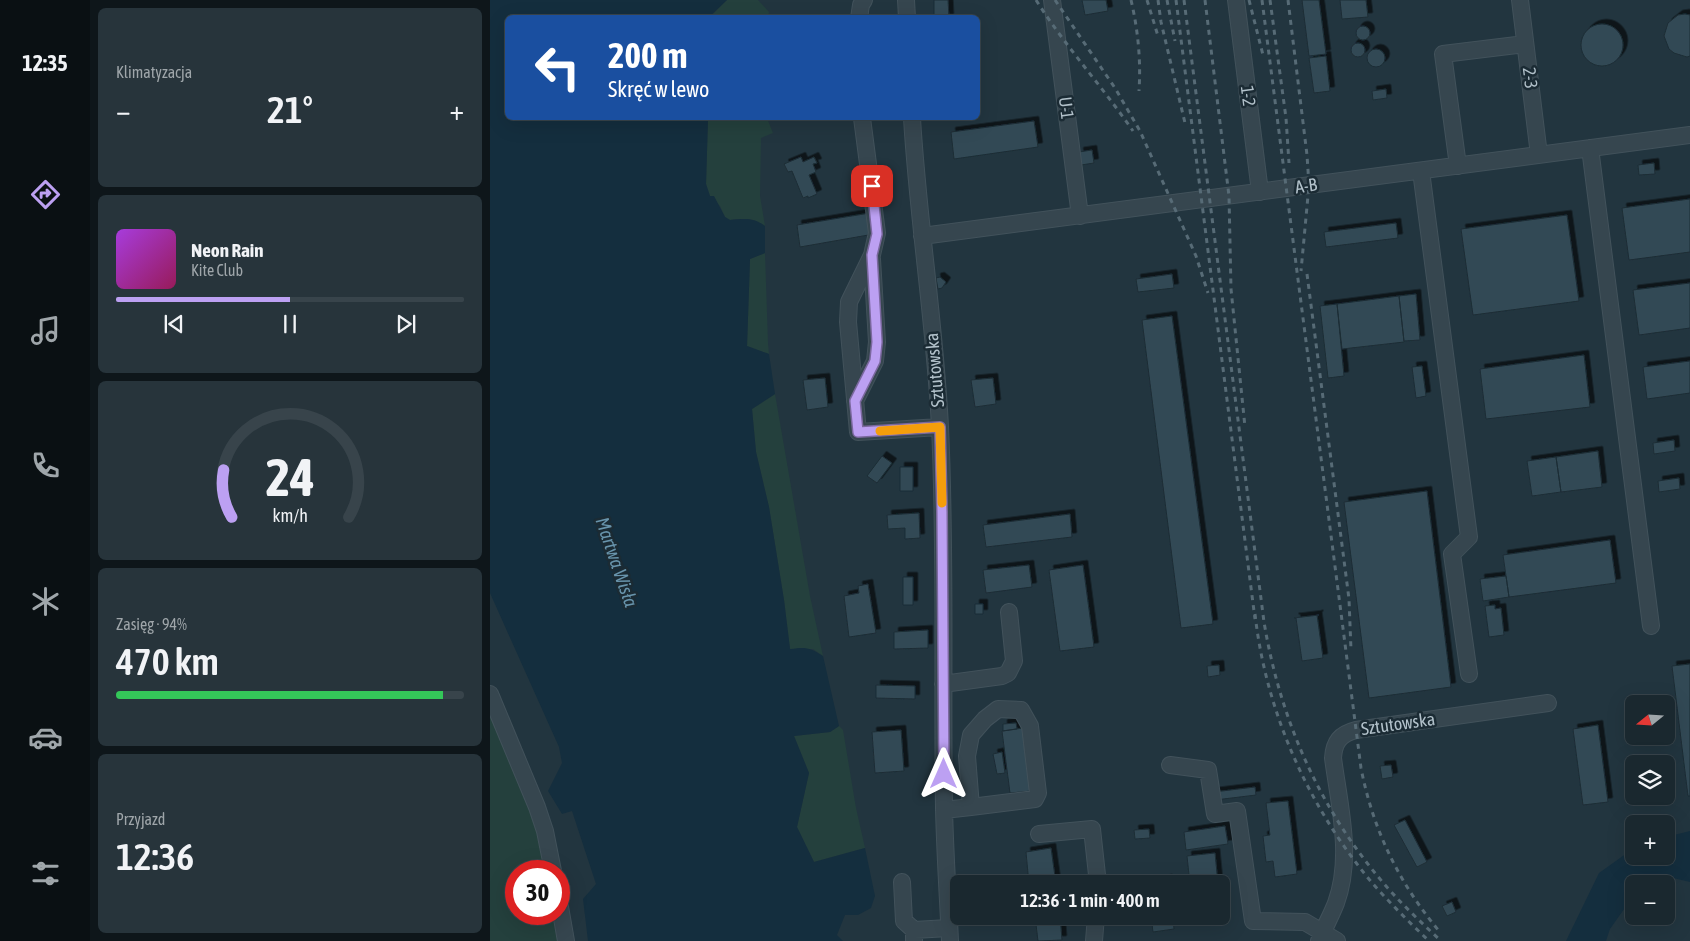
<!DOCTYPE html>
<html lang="pl">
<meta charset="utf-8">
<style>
:root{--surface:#1a282f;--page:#27343b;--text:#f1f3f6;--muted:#9fa6aa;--line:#38444b;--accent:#bca0f2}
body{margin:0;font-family:"Asap Condensed",sans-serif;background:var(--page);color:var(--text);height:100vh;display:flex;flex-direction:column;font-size:19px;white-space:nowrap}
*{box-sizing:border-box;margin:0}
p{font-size:16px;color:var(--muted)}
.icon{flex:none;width:28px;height:28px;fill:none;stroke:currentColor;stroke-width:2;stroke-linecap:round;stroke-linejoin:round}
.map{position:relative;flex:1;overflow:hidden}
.details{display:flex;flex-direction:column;gap:8px;padding:8px;background:#0e161a;width:400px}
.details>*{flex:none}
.banner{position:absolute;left:15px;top:15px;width:475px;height:105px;border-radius:8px;box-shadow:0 5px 20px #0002,0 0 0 1px var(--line);background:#1a4fa0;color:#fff;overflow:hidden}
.needle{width:32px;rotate:252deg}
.buttons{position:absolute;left:1135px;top:695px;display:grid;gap:10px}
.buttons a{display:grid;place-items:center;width:50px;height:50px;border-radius:8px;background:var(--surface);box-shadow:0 5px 20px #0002,0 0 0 1px var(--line);font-size:25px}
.speed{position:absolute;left:15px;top:860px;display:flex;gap:10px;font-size:25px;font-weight:700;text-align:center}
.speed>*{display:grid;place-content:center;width:65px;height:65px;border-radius:50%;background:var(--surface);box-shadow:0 5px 20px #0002,0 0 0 1px var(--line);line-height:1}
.speed .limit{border:8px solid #d22;background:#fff;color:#111}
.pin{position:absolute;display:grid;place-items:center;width:42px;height:42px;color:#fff;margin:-21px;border-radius:10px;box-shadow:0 2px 8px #0006}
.me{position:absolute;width:55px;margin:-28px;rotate:0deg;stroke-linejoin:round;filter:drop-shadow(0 0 4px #0008)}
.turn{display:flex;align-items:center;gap:18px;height:105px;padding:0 20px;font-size:22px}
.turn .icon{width:65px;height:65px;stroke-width:2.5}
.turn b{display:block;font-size:35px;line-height:42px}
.big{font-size:38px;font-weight:600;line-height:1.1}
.details .widget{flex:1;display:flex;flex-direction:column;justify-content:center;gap:8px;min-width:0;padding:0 18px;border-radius:8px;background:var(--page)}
.details .dial{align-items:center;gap:0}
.dial svg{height:130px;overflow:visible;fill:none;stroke:var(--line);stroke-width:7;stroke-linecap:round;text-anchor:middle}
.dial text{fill:var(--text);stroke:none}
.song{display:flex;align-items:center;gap:15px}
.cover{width:60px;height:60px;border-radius:8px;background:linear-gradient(135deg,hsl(280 70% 55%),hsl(330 70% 35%))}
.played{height:5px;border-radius:2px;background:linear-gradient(90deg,var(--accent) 50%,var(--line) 50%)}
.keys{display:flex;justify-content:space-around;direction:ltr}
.heat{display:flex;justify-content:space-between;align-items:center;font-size:28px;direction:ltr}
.charge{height:8px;border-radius:4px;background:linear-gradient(90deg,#34c759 94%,var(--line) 0)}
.trip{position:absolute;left:460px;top:875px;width:280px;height:50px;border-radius:8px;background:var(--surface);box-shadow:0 5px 20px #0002,0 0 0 1px var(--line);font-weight:600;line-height:50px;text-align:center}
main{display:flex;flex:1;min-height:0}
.tab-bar{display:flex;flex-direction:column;width:90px;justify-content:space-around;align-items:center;background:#0a1013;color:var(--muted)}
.tab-bar .icon{width:35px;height:35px}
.tab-bar .on{color:var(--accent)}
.tab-bar b{font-size:22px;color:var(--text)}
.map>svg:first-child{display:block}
.green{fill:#24403d}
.water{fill:#142e3e}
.building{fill:#334a55;stroke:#1d2d36;filter:url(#shadow)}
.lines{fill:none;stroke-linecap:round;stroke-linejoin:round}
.minor-casing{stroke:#42525b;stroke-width:18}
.minor{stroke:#36464f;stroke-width:16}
.rail{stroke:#576b76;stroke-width:3;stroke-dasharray:5 5;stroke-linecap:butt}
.route-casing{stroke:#7a689d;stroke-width:12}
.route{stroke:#bca0f2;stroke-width:9}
.slow{stroke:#f59e0b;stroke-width:9}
.labels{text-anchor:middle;stroke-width:5;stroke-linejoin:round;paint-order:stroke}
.street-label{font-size:18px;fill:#b2c1ca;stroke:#1b2b34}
.water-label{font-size:19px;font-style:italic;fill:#6894ac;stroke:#1b2b34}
</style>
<main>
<nav class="tab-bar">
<b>12:35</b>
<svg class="icon on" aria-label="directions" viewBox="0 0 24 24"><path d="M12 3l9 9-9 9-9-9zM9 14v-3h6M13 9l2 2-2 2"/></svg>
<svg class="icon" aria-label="music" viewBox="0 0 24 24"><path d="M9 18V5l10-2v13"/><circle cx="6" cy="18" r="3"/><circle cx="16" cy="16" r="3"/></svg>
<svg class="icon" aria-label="phone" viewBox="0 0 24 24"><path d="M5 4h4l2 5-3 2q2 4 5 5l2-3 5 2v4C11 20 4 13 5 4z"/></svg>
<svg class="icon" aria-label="climate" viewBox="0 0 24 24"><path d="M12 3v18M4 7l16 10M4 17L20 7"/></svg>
<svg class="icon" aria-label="car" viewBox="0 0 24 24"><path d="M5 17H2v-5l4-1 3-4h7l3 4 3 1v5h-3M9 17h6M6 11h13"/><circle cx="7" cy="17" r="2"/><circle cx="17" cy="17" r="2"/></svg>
<svg class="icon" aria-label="filters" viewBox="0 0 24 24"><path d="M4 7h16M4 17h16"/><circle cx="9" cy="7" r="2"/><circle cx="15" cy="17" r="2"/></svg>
</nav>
<section class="details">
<div class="widget"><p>Klimatyzacja</p>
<div class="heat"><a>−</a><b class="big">21°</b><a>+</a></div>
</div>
<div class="widget">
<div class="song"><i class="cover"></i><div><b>Neon Rain</b><p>Kite Club</p></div></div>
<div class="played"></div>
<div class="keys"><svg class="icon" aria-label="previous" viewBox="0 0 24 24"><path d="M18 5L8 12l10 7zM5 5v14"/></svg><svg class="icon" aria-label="pause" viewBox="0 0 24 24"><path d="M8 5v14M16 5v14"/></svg><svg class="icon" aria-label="next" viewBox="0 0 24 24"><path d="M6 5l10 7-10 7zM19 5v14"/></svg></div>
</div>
<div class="widget dial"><svg viewBox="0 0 100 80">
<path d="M14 69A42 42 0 1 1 86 69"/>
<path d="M14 69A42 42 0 0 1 9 40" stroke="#bca0f2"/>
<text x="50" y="56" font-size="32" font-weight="700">24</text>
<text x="50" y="72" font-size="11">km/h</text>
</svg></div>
<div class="widget"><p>Zasięg · 94%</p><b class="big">470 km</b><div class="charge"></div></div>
<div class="widget"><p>Przyjazd</p><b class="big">12:36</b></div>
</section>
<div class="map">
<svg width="1200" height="941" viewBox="0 0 1200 941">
<defs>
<filter id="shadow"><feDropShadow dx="4.5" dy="-4.5" stdDeviation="0" flood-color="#0009"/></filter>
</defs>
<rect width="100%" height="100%" fill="#22353f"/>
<!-- green -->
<path class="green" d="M237 0H268L279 12 278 17 219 18Z
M218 118H277L283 133 271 138 270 196 275 226C262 217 255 219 240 220L235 217 230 206 220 196 216 184Z
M275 253 278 343 279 354 257 346 260 259Z
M285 394 320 596 333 656 323 649H300L294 600 279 507 266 452 262 409Z
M0 688 66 871H26V914H69V887L79 941H0Z
M349 726 353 730 366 808 375 848 324 862 307 827 319 773 304 736 340 732Z"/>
<!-- water -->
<path class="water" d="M0 0H237L219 17 18 18V118H218L216 184 220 196H224L235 217 240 220C255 219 262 217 275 226V253L260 259 257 346 279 354 285 394 262 409 266 452 279 507 294 600 300 649C316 647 319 647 333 656L349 726 340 732 304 736 319 773 307 827 324 862 375 848 385 896 381 908 368 915H355L347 935 353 941H98L93 899 106 884 82 811 72 814 58 791 72 763 69 747 0 593Z
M1200 831V882L1183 878 1170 884H1144V895L1120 929 1116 941H1076L1109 873 1144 848V856H1176V837Z"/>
<!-- building -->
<path class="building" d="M444 0H458L459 18H444Z
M592 0H616L618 11 595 15Z
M812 0H829L836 54 819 56Z
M850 0H876L878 17 852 19Z
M1195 14 1200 15V56L1197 57 1184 53 1179 49 1174 36 1178 23 1188 15Z
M1091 45a21 21 0 1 1 42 0a21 21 0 1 1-42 0Z
M866 33a7 7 0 1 1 14 0a7 7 0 1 1-14 0Z
M861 50a7 7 0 1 1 14 0a7 7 0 1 1-14 0Z
M877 58a9 9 0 1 1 18 0a9 9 0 1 1-18 0Z
M836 56 840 91 824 93 819 58Z
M896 89 897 98 883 100 882 91Z
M544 121 548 147 464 159 461 132Z
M602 150 604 163 591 165 589 152Z
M311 157 313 162 324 157 327 163 323 164 326 172 319 175 327 194 318 198V196L313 198 302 171 298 172 294 164Z
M1164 163 1165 174 1149 175 1148 165Z
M1200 199V252L1139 260 1132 208Z
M380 213 384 234 310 247 307 225Z
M1077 215 1089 301 983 315 971 229Z
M906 223 908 238 836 247 834 232Z
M682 274 684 288 648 292 646 279Z
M450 277 456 282 452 288 448 289 446 278Z
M1200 283V328L1149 335 1143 290Z
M926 294 930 340 914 341 909 296Z
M909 296 914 342 852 349 847 304Z
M847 304 854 376 838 378 830 306Z
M682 316 723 624 691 628 652 320Z
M1094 355 1100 407 996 419 990 369Z
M1200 361V393L1157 399 1153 367Z
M932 366 936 396 926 398 922 367Z
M335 378 338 407 317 410 313 380Z
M503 378 506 404 485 407 481 380Z
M1184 440 1185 451 1164 454 1163 443Z
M1108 451 1112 487 1071 492 1066 457Z
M392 456 402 463 387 483 377 476Z
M1066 457 1071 492 1042 496 1037 461Z
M410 467H423V491H410Z
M1189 478 1190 489 1169 492 1168 481Z
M937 491 961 687 879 698 854 502Z
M429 513 430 538 415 539V528L398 529 397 515Z
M580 514 582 537 496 547 493 525Z
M1120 540 1126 583 1019 597 1013 555Z
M539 565 542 587 496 593 493 570Z
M593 565 604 647 570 651 559 570Z
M1016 576 1019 597 993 601 990 579Z
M413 577H423V605H413Z
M378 584 386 633 359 637 354 596 369 593 368 586Z
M485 604H493V614H485Z
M1005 605V609L1011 608 1014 635 999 637 995 606Z
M827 615 833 658 812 661 806 618H804L829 615Z
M438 630V648L404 649V632Z
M1200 664V796H1198L1182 666Z
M729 665 730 675 718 677 717 666Z
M386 685 425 686V699L386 698Z
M526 723 527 729 513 731V724Z
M1108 725 1118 802 1093 805 1083 729Z
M533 728 541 791 520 793 512 731Z
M411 730 414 771 385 773 382 732Z
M512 752 515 773 507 774 503 754Z
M901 765 903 777 892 779 890 766Z
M765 787 766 795 725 800 724 792Z
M798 801 807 874 785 877 783 861 776 862 773 836 780 835 776 803Z
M915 820 937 862 927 867 904 825Z
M735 826 738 844 696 850 694 832Z
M659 829 660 838 645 839 644 830Z
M561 848 566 884H539L536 852Z
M725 853 728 884H700L697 856Z
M678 879V884H656V882Z
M962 902 966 912 957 916 952 906Z
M545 916H570L572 940 548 941Z
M661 916H683L684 929 663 932Z"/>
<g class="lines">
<defs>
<path id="minor" d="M416 0 417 18
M562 0 590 216
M746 0 770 192
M1030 0 1049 155
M369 18 371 5 374 0
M372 118 387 233 382 255 359 302 358 322 368 432 450 427
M422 118C428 221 445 324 450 427 456 554 452 681 454 808 455 853 458 897 460 941
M1100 148 1161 626
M968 166 953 54 1035 44
M931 171 979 537 962 554 979 674
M432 236 1200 135
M365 401 385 361 387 342 382 259
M453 684 512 676 518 673 524 661 519 612
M0 694 47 807 55 831 63 871
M680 765 718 770 725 814 747 811 763 921 815 922 847 941
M454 810 481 807 545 799 548 793 540 726 531 710 508 709 495 719 481 735 477 756 481 807
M549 834 602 829 608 884
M412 882 414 921 424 930
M69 901 76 941
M424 941V930L459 928
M604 941 606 916
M829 941C834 928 841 916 846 903 863 857 849 804 843 758 844 742 850 734 866 730L1058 703"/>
</defs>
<!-- minor casing -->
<use href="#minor" class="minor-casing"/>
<!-- minor -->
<use href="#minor" class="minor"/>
<!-- rail -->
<path class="rail" d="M546 0C575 46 612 86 643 131
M565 0 625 88 650 131 706 256 718 293
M641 0C648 30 651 60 649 91
M657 0 668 36
M668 0 671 22 695 123
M677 0 685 41
M686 0 765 619
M694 0 774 622C791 725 834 819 905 896 919 911 935 926 951 941
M715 0 739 196 741 289 755 427
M759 0 773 55
M772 0 871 768C883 830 909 883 949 931
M780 0 796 118 799 163
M798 0 817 155 819 185 811 271
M817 274 859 599 861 650
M765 614C776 713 819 808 883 884 901 904 920 923 939 941"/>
</g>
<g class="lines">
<defs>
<path id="route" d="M382 186 387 234 382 255 387 342 385 361 365 401 368 432 450 427 452 512 454 774"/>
</defs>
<!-- route casing -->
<use href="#route" class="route-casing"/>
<!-- route -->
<use href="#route" class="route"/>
<!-- slow -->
<path class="slow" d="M390 431 450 427 452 503"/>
</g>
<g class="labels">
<!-- street labels -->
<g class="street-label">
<text transform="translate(1040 78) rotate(83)" y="6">2-3</text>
<text transform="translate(758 96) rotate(83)" y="6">1-2</text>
<text transform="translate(576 108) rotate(83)" y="6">U-1</text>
<text transform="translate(816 186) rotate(-8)" y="6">A-B</text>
<text transform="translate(445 370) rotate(-95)" y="6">Sztutowska</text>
<text transform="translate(908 724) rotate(-8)" y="6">Sztutowska</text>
</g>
<!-- water labels -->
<g class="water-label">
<text transform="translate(127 562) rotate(71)" y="7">Martwa Wisła</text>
</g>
</g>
</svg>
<div class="buttons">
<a><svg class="needle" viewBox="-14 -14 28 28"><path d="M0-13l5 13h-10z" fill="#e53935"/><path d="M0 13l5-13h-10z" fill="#9fa6aa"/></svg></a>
<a><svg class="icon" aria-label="layers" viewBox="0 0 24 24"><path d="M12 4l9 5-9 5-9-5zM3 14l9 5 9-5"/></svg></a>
<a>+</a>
<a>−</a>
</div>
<div class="speed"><div class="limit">30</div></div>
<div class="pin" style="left:382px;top:186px;background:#d93025"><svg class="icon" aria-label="arrive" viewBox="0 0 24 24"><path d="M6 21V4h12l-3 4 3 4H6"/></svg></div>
<svg class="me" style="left:454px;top:774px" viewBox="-20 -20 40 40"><path d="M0-17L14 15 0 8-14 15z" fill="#bca0f2" stroke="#fff" stroke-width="4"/></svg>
<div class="trip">12:36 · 1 min · 400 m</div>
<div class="banner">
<div class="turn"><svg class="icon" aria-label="left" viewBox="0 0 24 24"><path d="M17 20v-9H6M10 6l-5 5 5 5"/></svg><div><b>200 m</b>Skręć w lewo</div></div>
</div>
</div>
</main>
